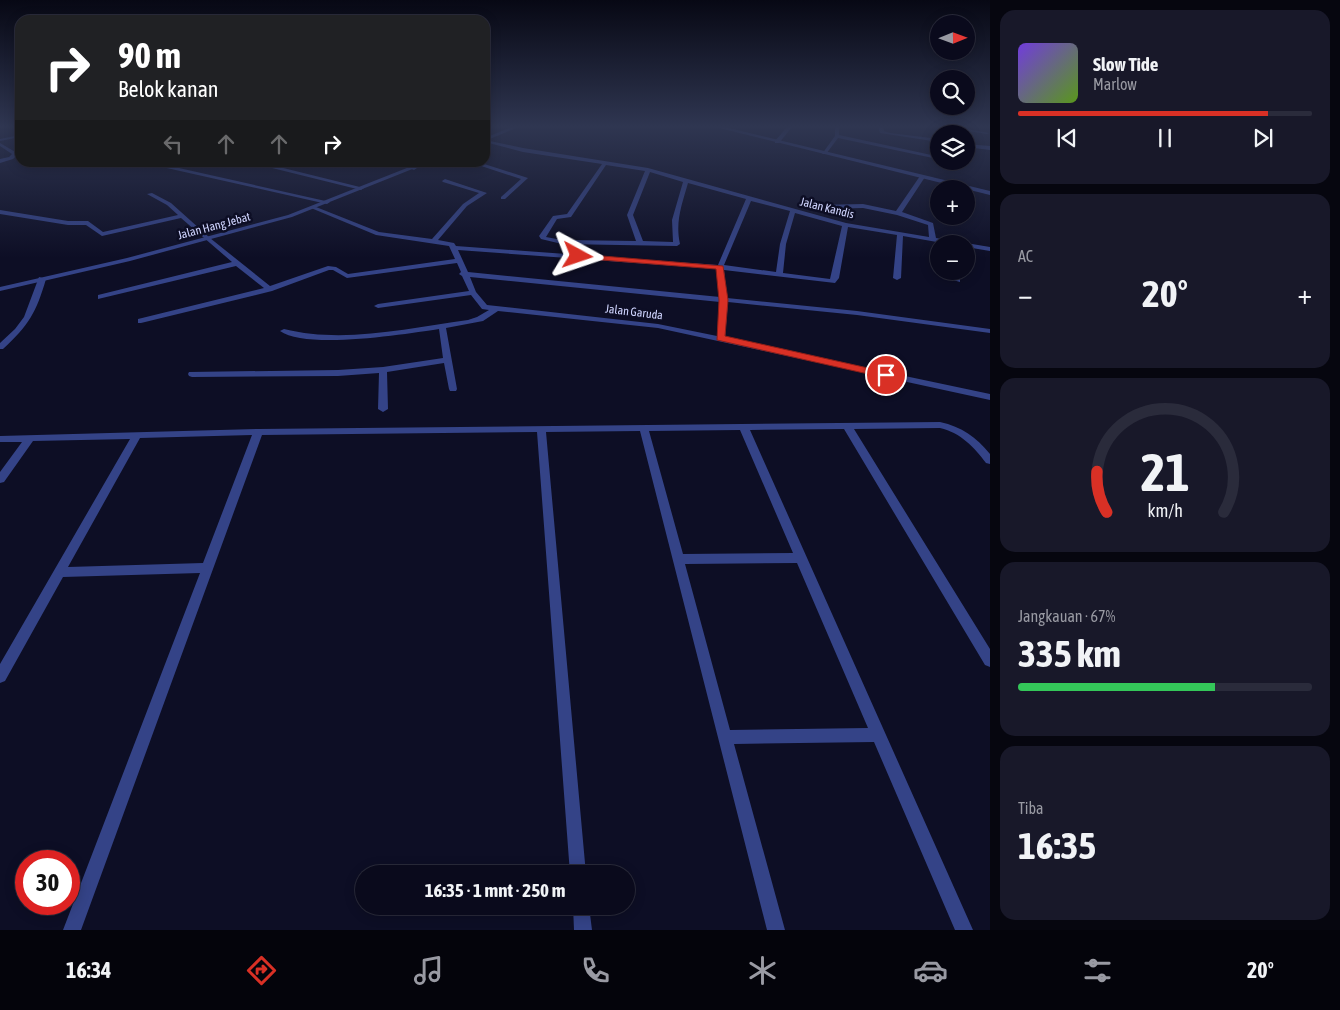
<!DOCTYPE html>
<html lang="id">
<meta charset="utf-8">
<style>
:root{--surface:#0a0a1c;--page:#181829;--text:#f1f3f6;--muted:#999aa3;--line:#2a2b3b;--accent:#d93025}
body{margin:0;font-family:"Asap Condensed",sans-serif;background:var(--page);color:var(--text);height:100vh;display:flex;flex-direction:column;font-size:19px;white-space:nowrap}
*{box-sizing:border-box;margin:0}
p{font-size:16px;color:var(--muted)}
.icon{flex:none;width:28px;height:28px;fill:none;stroke:currentColor;stroke-width:2;stroke-linecap:round;stroke-linejoin:round}
.map{position:relative;flex:1;overflow:hidden}
.panel{display:flex;flex-direction:column;gap:10px;padding:10px;background:#06060f;width:350px}
.panel>*{flex:none}
.top-card{position:absolute;left:15px;top:15px;width:475px;height:152px;border-radius:15px;box-shadow:0 2px 12px #0003,0 0 0 1px var(--line);background:#202124;color:#fff;overflow:hidden}
.needle{width:32px;rotate:89deg}
.fabs{position:absolute;left:930px;top:15px;display:grid;gap:10px}
.fabs a{display:grid;place-items:center;width:45px;height:45px;border-radius:50%;background:var(--surface);box-shadow:0 2px 12px #0003,0 0 0 1px var(--line);font-size:25px}
.speed{position:absolute;left:15px;top:850px;display:flex;gap:10px;font-size:25px;font-weight:700;text-align:center}
.speed>*{display:grid;place-content:center;width:65px;height:65px;border-radius:50%;background:var(--surface);box-shadow:0 2px 12px #0003,0 0 0 1px var(--line);line-height:1}
.speed .limit{border:8px solid #d22;background:#fff;color:#111}
.pin{position:absolute;display:grid;place-items:center;width:42px;height:42px;color:#fff;margin:-21px;border:2px solid #fff;border-radius:50%;box-shadow:0 1px 5px #0007}
.me{position:absolute;width:55px;margin:-28px;rotate:95deg;stroke-linejoin:round;filter:drop-shadow(0 0 4px #0008)}
.turn{display:flex;align-items:center;gap:18px;height:105px;padding:0 20px;font-size:22px}
.turn .icon{width:65px;height:65px;stroke-width:2.5}
.turn b{display:block;font-size:35px;line-height:42px}
.lanes{display:flex;align-items:center;height:48px;padding:0 20px;background:#0003;justify-content:center;gap:25px;direction:ltr}
.lanes .off{opacity:.35}
.big{font-size:38px;font-weight:700;line-height:1.1}
.panel .tile{flex:1;display:flex;flex-direction:column;justify-content:center;gap:8px;min-width:0;padding:0 18px;border-radius:15px;background:var(--page)}
.panel .dial{align-items:center;gap:0}
.dial svg{height:130px;overflow:visible;fill:none;stroke:var(--line);stroke-width:7;stroke-linecap:round;text-anchor:middle}
.dial text{fill:var(--text);stroke:none}
.song{display:flex;align-items:center;gap:15px}
.cover{width:60px;height:60px;border-radius:8px;background:linear-gradient(135deg,hsl(260 70% 55%),hsl(90 70% 35%))}
.played{height:5px;border-radius:2px;background:linear-gradient(90deg,var(--accent) 85%,var(--line) 85%)}
.keys{display:flex;justify-content:space-around;direction:ltr}
.heat{display:flex;justify-content:space-between;align-items:center;font-size:28px;direction:ltr}
.charge{height:8px;border-radius:4px;background:linear-gradient(90deg,#34c759 67%,var(--line) 0)}
.trip{position:absolute;left:355px;top:865px;width:280px;height:50px;border-radius:25px;background:var(--surface);box-shadow:0 2px 12px #0003,0 0 0 1px var(--line);font-weight:700;line-height:50px;text-align:center}
.dock{display:flex;height:80px;justify-content:space-around;align-items:center;background:#04040b;color:var(--muted)}
.dock .icon{width:35px;height:35px}
.dock .current{color:var(--accent)}
.dock b{font-size:22px;color:var(--text)}
main{display:flex;flex:1;min-height:0}
.map>svg:first-child{display:block}
.lines{fill:none;stroke-linecap:round;stroke-linejoin:round}
.minor{fill:#344387;fill-rule:evenodd}
.tertiary{fill:#344387;fill-rule:evenodd}
.route{fill:#d93025;stroke:#8d1f18}
.labels{text-anchor:middle;stroke-width:5;stroke-linejoin:round;paint-order:stroke}
.far-street-label{font-size:12px;fill:#d0d5ff;stroke:#0d0e25}
</style>
<main>
<div class="map">
<svg width="990" height="930" viewBox="0 0 990 930">
<rect width="100%" height="100%" fill="#0d0e25"/>
<g class="lines">
<!-- minor -->
<path class="minor" d="M787 127H792L779 143H775V141Z
M835 127H839V135L936 156 933 158 838 138 826 154H822L835 136Z
M878 127H883L884 131 890 133 939 139V142L880 133Z
M941 127H956L989 133 987 134Z
M20 135V137L0 141V139Z
M485 140 523 148 648 168 846 223 929 237 928 225 897 215 863 208 819 209 816 207 819 205 863 204 896 211 920 176H924L925 177 902 212 933 223 936 238 990 247V251L966 247V244H948L903 236 901 278 897 280 893 278 897 235 848 227 839 278 835 283 724 270 727 298 857 311 990 329V333L857 315 728 302 725 338 990 394V400L658 328 498 311 483 321 446 328 457 389 456 391H450L449 389 444 363 387 372 388 409 383 412 378 409 379 373 338 376 192 377 189 376 188 374 189 372 338 370 383 367 443 358 439 329C406 334 306 350 280 331L284 329C344 344 408 328 468 320L477 317 489 310 482 309 471 295 378 308 374 306 378 304 469 291 462 276 459 274 461 272 457 263 347 278 333 270H329L272 291 141 323H138V319L264 288 236 266 98 299V295L232 262 181 218 102 236 86 225H68L0 214V210L68 221H88L103 232 178 215 167 205 147 194 152 193 171 203 210 238 270 286 328 266 336 267 348 274 455 259 449 246 376 235 311 208 316 207 379 232 432 239 463 204 479 193 443 182 442 181 445 179 487 193 467 206 438 240 454 243 456 246 718 265 746 199 688 183C682 204 675 222 680 244L677 246 562 244 541 239 539 236 553 216 567 214 602 164 523 152 485 142ZM606 165 645 171 627 215 636 241 562 240 546 237 557 219 571 217ZM650 172 683 182 672 220 673 242 643 241 633 215ZM751 201 790 211 780 244 776 272 724 265ZM795 213 842 226 830 279 783 273 786 244ZM458 250 717 269 720 297 468 272ZM470 277 720 302 717 336 658 324 487 305 476 292Z
M0 143 17 153V155L13 159 0 163V159L9 157 12 154 0 146Z
M966 144 990 146V150L966 147Z
M140 162H152L330 202 327 204Z
M248 162H259L364 188 361 190Z
M393 162H402L417 168 414 170Z
M469 162H478L528 178 505 199H501V197L521 179Z
M953 271H960V282L953 280Z
M39 277 46 279C36 313 29 325 3 349H0V343L15 329 24 317Z
M940 422C962 427 976 437 990 454V464L986 463C974 447 961 433 940 428L854 429 990 649V667L985 665 844 429 750 430 973 930H955L874 742 734 744 785 930H767L640 431 546 432 586 874H570L537 432 262 435 81 930H63L200 573 63 577 5 681 0 683V664L130 439 33 441 4 482 0 483V472L22 442H0V436L258 429ZM740 430 793 553 683 554 649 431ZM252 435 203 563 68 567 140 438ZM797 563 868 728 730 730 685 564Z
M573 906H589L592 930H574Z"/>
<!-- tertiary -->
<path class="tertiary" d="M511 127H518L485 141V138Z
M715 127H725L990 191V195Z
M422 162H430L292 217 130 261 0 291V287L127 258 288 215Z"/>
</g>
<!-- sky -->
<linearGradient id="sky" x2="0" y2="1"><stop stop-color="#070814"/><stop offset="0.49" stop-color="#2f3651"/><stop offset="1" stop-color="#2f3651" stop-opacity="0"/></linearGradient>
<rect width="990" height="258" fill="url(#sky)"/>
<!-- route -->
<path class="route" d="M578 254 723 266 728 300 725 336 886 372 891 375 886 378 717 340 719 300 716 269 576 258V254Z"/>
<g class="labels">
<!-- far-street labels -->
<g class="far-street-label">
<text transform="translate(827 208) rotate(14)" y="4">Jalan Kandis</text>
<text transform="translate(214 226) rotate(-15)" y="4">Jalan Hang Jebat</text>
<text transform="translate(634 312) rotate(7)" y="4">Jalan Garuda</text>
</g>
</g>
</svg>
<div class="fabs">
<a><svg class="needle" viewBox="-14 -14 28 28"><path d="M0-13l5 13h-10z" fill="#e53935"/><path d="M0 13l5-13h-10z" fill="#999aa3"/></svg></a>
<a><svg class="icon" aria-label="search" viewBox="0 0 24 24"><circle cx="10" cy="10" r="6"/><path d="M15 15l6 6"/></svg></a>
<a><svg class="icon" aria-label="layers" viewBox="0 0 24 24"><path d="M12 4l9 5-9 5-9-5zM3 14l9 5 9-5"/></svg></a>
<a>+</a>
<a>−</a>
</div>
<div class="speed"><div class="limit">30</div></div>
<div class="pin" style="left:886px;top:375px;background:#d93025"><svg class="icon" aria-label="arrive" viewBox="0 0 24 24"><path d="M6 21V4h12l-3 4 3 4H6"/></svg></div>
<svg class="me" style="left:578px;top:256px" viewBox="-20 -20 40 40"><path d="M0-17L14 15 0 8-14 15z" fill="#d93025" stroke="#fff" stroke-width="4"/></svg>
<div class="trip">16:35 · 1 mnt · 250 m</div>
<div class="top-card">
<div class="turn"><svg class="icon" aria-label="right" viewBox="0 0 24 24"><path d="M7 20v-9h11M14 6l5 5-5 5"/></svg><div><b>90 m</b>Belok kanan</div></div>
<div class="lanes"><svg class="icon off" aria-label="left" viewBox="0 0 24 24"><path d="M17 20v-9H6M10 6l-5 5 5 5"/></svg><svg class="icon off" aria-label="ahead" viewBox="0 0 24 24"><path d="M12 20V5M6 11l6-6 6 6"/></svg><svg class="icon off" aria-label="ahead" viewBox="0 0 24 24"><path d="M12 20V5M6 11l6-6 6 6"/></svg><svg class="icon" aria-label="right" viewBox="0 0 24 24"><path d="M7 20v-9h11M14 6l5 5-5 5"/></svg></div>
</div>
</div>
<section class="panel">
<div class="tile">
<div class="song"><i class="cover"></i><div><b>Slow Tide</b><p>Marlow</p></div></div>
<div class="played"></div>
<div class="keys"><svg class="icon" aria-label="previous" viewBox="0 0 24 24"><path d="M18 5L8 12l10 7zM5 5v14"/></svg><svg class="icon" aria-label="pause" viewBox="0 0 24 24"><path d="M8 5v14M16 5v14"/></svg><svg class="icon" aria-label="next" viewBox="0 0 24 24"><path d="M6 5l10 7-10 7zM19 5v14"/></svg></div>
</div>
<div class="tile"><p>AC</p>
<div class="heat"><a>−</a><b class="big">20°</b><a>+</a></div>
</div>
<div class="tile dial"><svg viewBox="0 0 100 80">
<path d="M14 69A42 42 0 1 1 86 69"/>
<path d="M14 69A42 42 0 0 1 8 44" stroke="#d93025"/>
<text x="50" y="56" font-size="32" font-weight="700">21</text>
<text x="50" y="72" font-size="11">km/h</text>
</svg></div>
<div class="tile"><p>Jangkauan · 67%</p><b class="big">335 km</b><div class="charge"></div></div>
<div class="tile"><p>Tiba</p><b class="big">16:35</b></div>
</section>
</main>
<nav class="dock">
<b>16:34</b>
<svg class="icon current" aria-label="directions" viewBox="0 0 24 24"><path d="M12 3l9 9-9 9-9-9zM9 14v-3h6M13 9l2 2-2 2"/></svg>
<svg class="icon" aria-label="music" viewBox="0 0 24 24"><path d="M9 18V5l10-2v13"/><circle cx="6" cy="18" r="3"/><circle cx="16" cy="16" r="3"/></svg>
<svg class="icon" aria-label="phone" viewBox="0 0 24 24"><path d="M5 4h4l2 5-3 2q2 4 5 5l2-3 5 2v4C11 20 4 13 5 4z"/></svg>
<svg class="icon" aria-label="climate" viewBox="0 0 24 24"><path d="M12 3v18M4 7l16 10M4 17L20 7"/></svg>
<svg class="icon" aria-label="car" viewBox="0 0 24 24"><path d="M5 17H2v-5l4-1 3-4h7l3 4 3 1v5h-3M9 17h6M6 11h13"/><circle cx="7" cy="17" r="2"/><circle cx="17" cy="17" r="2"/></svg>
<svg class="icon" aria-label="filters" viewBox="0 0 24 24"><path d="M4 7h16M4 17h16"/><circle cx="9" cy="7" r="2"/><circle cx="15" cy="17" r="2"/></svg>
<b>20°</b>
</nav>
